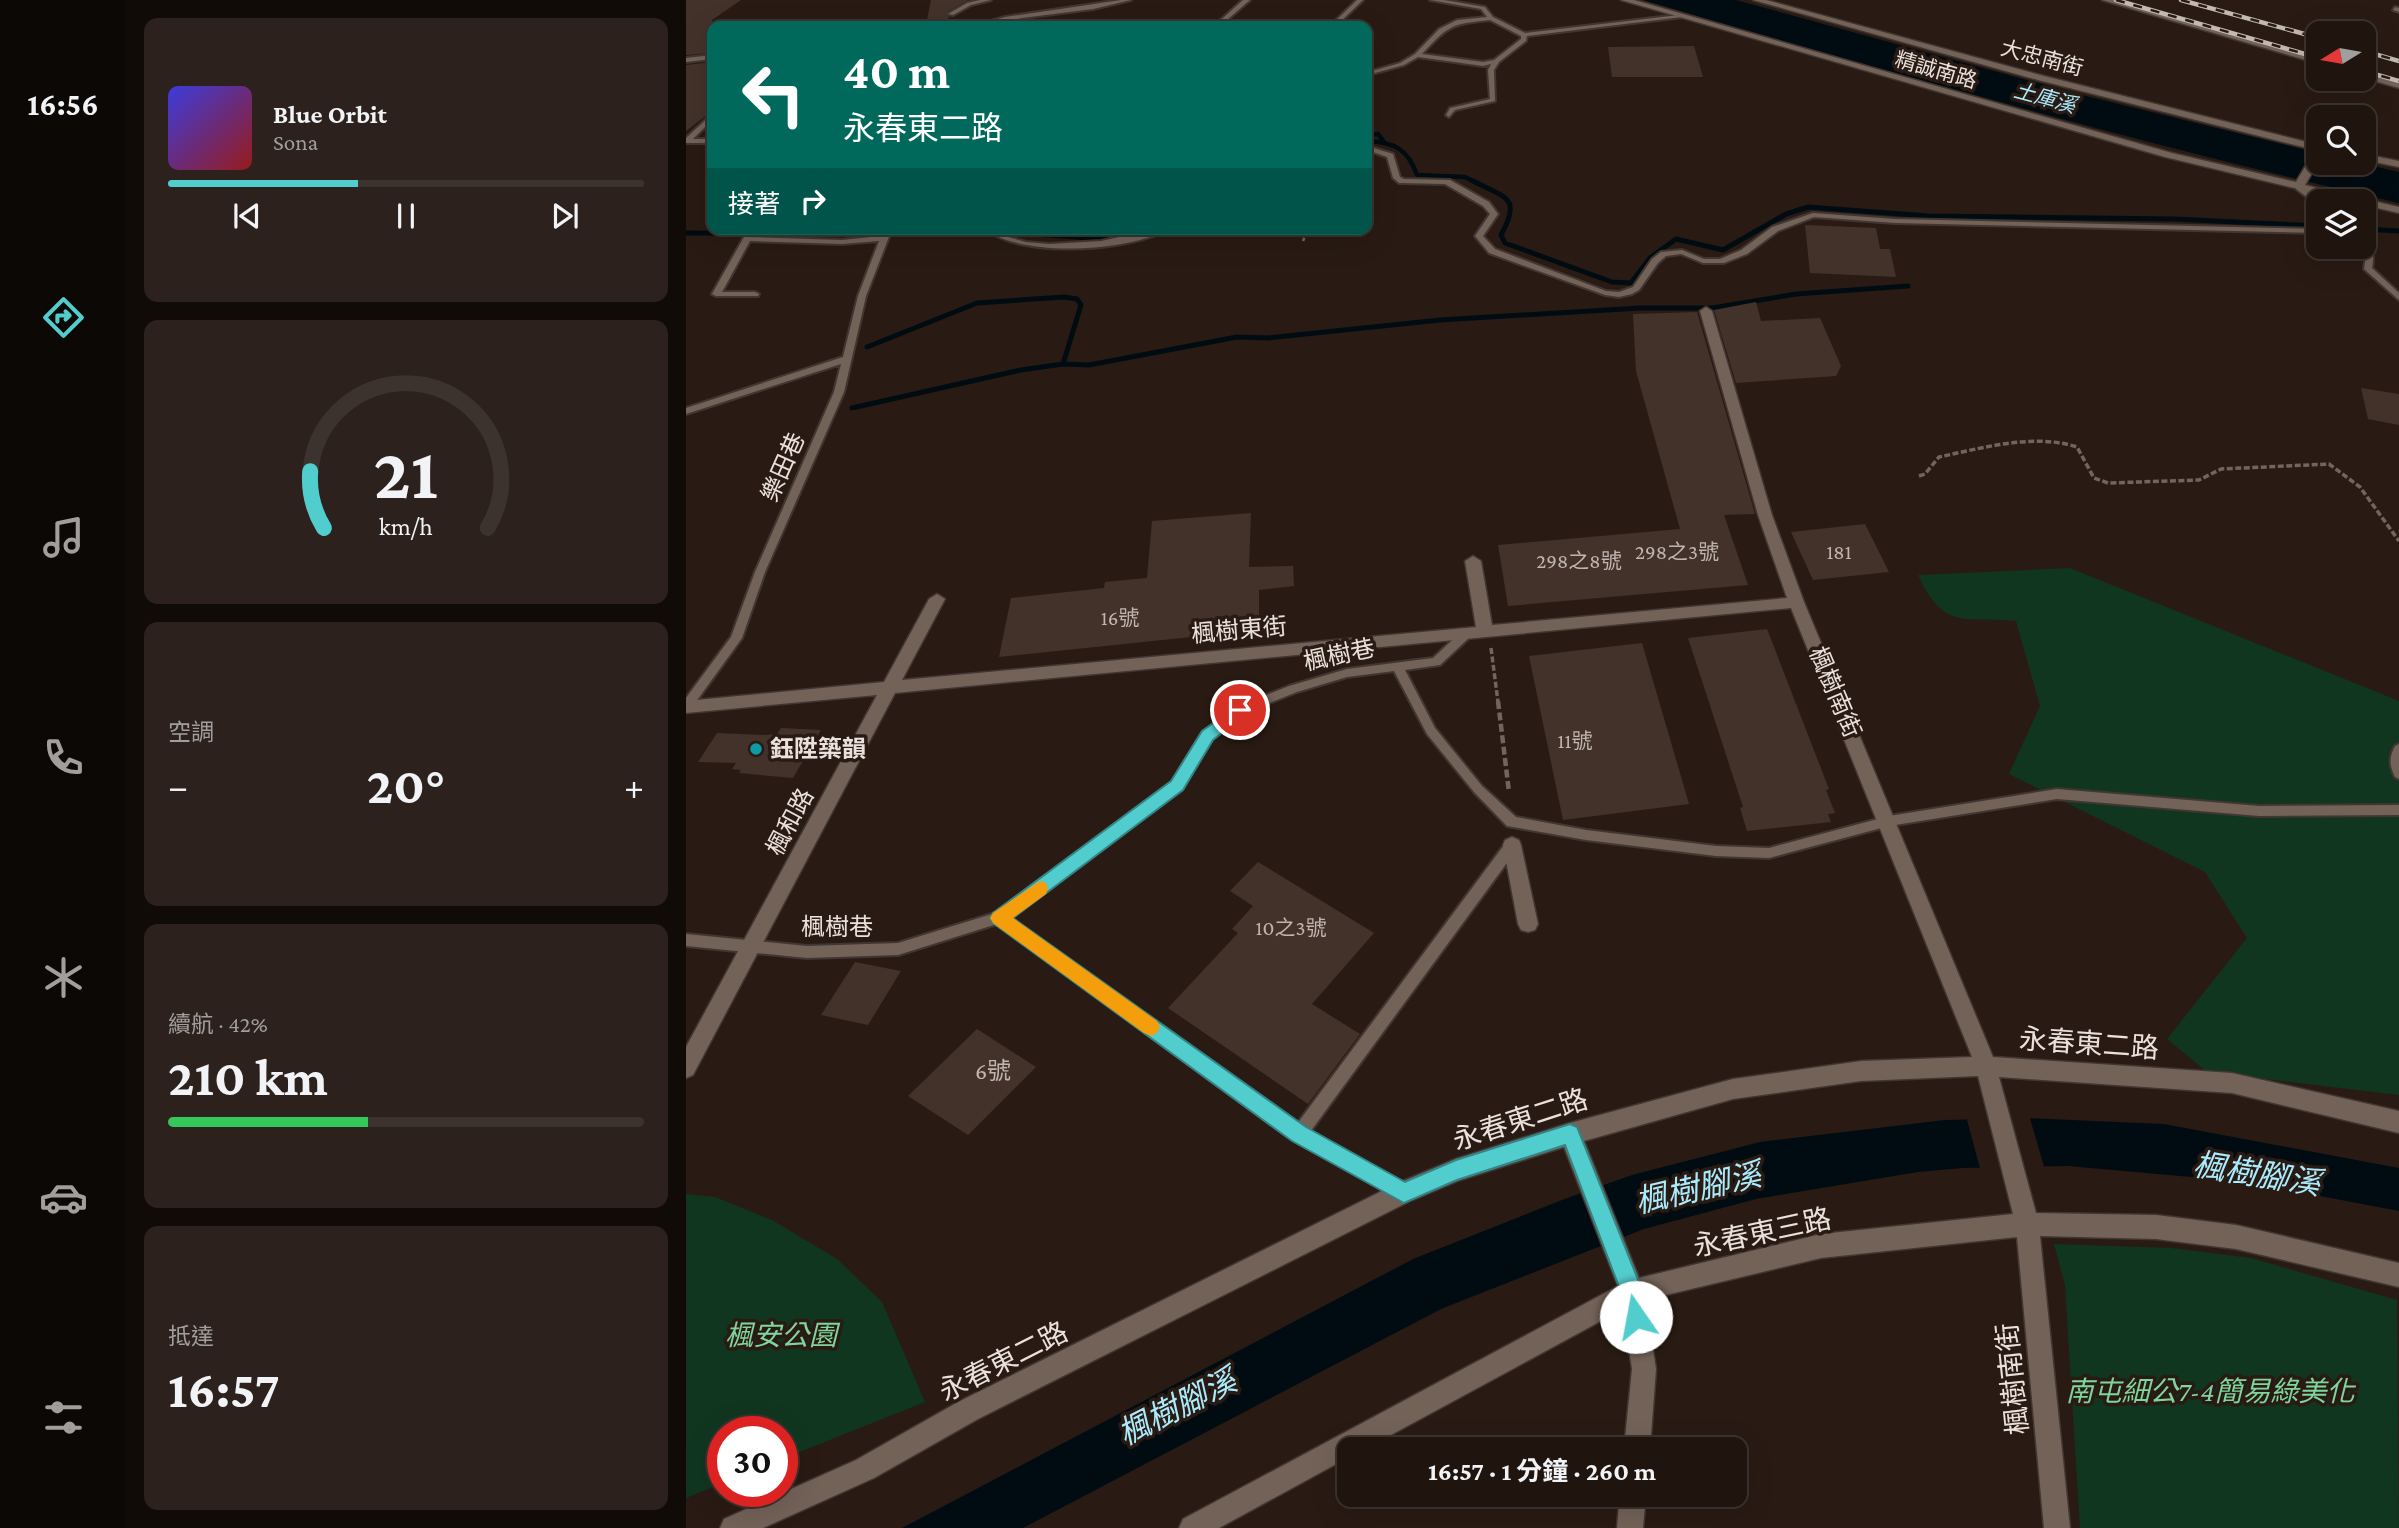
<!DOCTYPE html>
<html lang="zh-TW">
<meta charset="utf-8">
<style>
:root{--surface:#1f140e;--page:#2c211c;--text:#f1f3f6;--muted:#a19e9e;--line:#3c332e;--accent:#52cdce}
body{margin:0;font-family:"Crimson Pro","Noto Sans TC",serif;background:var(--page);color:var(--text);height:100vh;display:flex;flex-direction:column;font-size:26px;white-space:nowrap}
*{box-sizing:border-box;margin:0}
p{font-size:23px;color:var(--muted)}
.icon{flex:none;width:38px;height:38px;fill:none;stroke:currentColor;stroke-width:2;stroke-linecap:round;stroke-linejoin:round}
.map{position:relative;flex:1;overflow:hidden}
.drawer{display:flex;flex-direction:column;gap:18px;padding:18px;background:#110b08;width:560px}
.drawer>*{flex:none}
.guide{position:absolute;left:21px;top:21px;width:665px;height:214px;border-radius:14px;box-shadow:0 7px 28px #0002,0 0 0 2px var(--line);background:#00695c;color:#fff;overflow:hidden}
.needle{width:46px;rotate:259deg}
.controls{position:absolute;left:1620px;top:21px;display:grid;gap:14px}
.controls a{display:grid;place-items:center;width:70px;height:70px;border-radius:14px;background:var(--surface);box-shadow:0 7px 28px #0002,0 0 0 2px var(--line);font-size:35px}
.speed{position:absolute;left:21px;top:1416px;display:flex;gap:14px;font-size:35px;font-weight:700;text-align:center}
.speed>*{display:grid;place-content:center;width:91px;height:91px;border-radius:50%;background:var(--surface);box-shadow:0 7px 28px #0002,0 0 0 2px var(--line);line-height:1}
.speed .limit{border:10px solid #d22;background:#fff;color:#111}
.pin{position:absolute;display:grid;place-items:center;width:60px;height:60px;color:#fff;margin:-30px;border:4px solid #fff;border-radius:50%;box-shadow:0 2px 7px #0007}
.me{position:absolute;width:77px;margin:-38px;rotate:348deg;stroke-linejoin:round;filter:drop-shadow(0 0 5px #0008)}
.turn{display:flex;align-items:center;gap:24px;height:147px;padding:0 21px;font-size:32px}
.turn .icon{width:91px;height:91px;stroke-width:2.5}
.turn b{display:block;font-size:49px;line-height:60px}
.then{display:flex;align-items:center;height:66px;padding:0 21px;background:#0003;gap:14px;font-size:26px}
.big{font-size:52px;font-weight:700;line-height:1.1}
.drawer .tile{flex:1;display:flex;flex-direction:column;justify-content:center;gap:10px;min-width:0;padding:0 24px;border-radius:14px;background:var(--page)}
.drawer .dial{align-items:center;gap:0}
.dial svg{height:182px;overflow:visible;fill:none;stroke:var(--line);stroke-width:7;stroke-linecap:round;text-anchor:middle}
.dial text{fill:var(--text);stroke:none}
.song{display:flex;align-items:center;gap:21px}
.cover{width:84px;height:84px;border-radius:10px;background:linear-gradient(135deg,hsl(240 70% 55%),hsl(0 70% 35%))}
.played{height:7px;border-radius:4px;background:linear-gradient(90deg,var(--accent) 40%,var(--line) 40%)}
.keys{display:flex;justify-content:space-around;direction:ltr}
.heat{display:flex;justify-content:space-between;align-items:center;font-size:38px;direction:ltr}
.charge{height:10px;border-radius:5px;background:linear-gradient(90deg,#34c759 42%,var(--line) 0)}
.trip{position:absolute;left:651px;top:1437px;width:410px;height:70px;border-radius:14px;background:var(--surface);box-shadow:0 7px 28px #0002,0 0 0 2px var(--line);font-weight:700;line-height:70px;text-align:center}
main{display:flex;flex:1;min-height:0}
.tabs{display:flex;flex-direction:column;width:126px;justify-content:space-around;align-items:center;background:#0c0806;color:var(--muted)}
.tabs .icon{width:49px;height:49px}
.tabs .active{color:var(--accent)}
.tabs b{font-size:32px;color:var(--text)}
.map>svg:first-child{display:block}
.green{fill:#103620}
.water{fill:#000c12}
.pier{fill:#291b13}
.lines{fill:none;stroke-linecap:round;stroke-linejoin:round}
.stream-far1{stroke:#000c12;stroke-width:4.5}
.stream{stroke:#000c12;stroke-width:5}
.building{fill:#42322a}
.service-casing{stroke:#413632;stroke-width:4}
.minor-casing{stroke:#413632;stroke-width:3}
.secondary-casing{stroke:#413632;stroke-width:3}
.path-far2{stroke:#72655f;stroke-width:2.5;stroke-dasharray:3.5 2;stroke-linecap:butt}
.path-far1{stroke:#72655f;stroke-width:3.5;stroke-dasharray:6 2.5;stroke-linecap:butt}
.path{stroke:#72655f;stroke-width:4.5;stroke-dasharray:8 3.5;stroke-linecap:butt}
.service{fill:#736258;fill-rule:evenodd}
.minor{fill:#736258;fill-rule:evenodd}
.secondary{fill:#736258;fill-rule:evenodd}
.rail-casing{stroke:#c3b9b3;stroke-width:4.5}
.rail{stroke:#291b13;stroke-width:2.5;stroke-dasharray:9;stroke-linecap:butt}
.route{fill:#52cdce;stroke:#358586;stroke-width:2}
.slow{fill:#f59e0b}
.culture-dot{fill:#0f9aa8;stroke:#291b13;stroke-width:2.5}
.labels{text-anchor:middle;stroke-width:7;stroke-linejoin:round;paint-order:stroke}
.far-street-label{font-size:21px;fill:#ebe1dc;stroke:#291b13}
.far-water-label{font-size:21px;font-style:italic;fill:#aaecfe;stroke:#291b13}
.number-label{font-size:21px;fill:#c1b5b0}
.street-label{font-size:24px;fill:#ebe1dc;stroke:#291b13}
.poi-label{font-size:24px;font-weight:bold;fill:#ebe1dc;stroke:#291b13;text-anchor:start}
.near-number-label{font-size:24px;fill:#c1b5b0}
.near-street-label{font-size:28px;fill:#ebe1dc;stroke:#291b13}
.near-park-label{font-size:28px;font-style:italic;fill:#7ed69e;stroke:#291b13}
.near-water-label{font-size:32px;font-style:italic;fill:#aaecfe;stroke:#291b13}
</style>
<main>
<nav class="tabs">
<b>16:56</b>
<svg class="icon active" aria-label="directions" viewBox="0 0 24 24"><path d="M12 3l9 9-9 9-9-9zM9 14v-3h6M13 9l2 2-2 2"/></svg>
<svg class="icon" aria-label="music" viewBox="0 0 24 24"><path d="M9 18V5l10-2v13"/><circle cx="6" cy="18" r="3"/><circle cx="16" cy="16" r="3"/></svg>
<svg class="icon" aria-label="phone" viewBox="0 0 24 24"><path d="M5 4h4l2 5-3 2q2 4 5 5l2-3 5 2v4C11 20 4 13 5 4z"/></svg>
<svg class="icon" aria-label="climate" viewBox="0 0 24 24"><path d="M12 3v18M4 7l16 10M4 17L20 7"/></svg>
<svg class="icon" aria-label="car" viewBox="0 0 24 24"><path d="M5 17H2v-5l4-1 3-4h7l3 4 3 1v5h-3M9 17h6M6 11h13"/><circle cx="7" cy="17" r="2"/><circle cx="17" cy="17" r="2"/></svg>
<svg class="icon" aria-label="filters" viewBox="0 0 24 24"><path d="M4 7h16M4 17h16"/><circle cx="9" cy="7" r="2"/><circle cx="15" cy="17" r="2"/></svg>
</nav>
<section class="drawer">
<div class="tile">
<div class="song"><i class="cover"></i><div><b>Blue Orbit</b><p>Sona</p></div></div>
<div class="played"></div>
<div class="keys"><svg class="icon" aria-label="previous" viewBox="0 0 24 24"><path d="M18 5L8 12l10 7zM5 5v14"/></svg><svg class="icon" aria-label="pause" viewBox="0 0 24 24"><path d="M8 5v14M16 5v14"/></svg><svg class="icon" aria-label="next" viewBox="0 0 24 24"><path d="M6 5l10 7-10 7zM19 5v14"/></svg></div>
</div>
<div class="tile dial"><svg viewBox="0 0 100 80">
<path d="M14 69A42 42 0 1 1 86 69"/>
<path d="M14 69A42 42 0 0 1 8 44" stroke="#52cdce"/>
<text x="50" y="56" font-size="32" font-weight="700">21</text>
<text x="50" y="72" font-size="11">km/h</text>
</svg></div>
<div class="tile"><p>空調</p>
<div class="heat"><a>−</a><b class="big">20°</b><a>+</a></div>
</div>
<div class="tile"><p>續航 · 42%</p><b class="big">210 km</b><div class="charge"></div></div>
<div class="tile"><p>抵達</p><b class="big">16:57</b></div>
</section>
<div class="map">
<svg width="1713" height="1528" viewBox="0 0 1713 1528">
<rect width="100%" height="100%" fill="#291b13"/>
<!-- green -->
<path class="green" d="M1384 568 1713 701V1095L1521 1072 1481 1039 1561 938 1519 872 1323 774 1354 706 1330 621C1276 616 1258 631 1232 575Z
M0 1194 29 1197 86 1220 151 1259 196 1302 239 1402 96 1459V1432H37V1483L0 1498Z
M1368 1244 1485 1248 1565 1258 1711 1300 1713 1528H1394L1379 1285Z"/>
<!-- water -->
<path class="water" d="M957 0H1050L1392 94 1633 153V163H1674L1713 172V203C1458 145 1207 73 957 0Z
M1339 1118 1478 1124 1713 1168V1211L1561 1182 1382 1166 1277 1168 1232 1172 1070 1199 958 1229 755 1309 337 1528H216L727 1259 876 1200 946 1175 1074 1142 1259 1120Z"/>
<!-- pier -->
<path class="pier" d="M1343 1115 1359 1170 1295 1172 1280 1116Z"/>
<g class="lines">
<!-- stream-far1 -->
<path class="stream-far1" d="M0 61 26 59
M681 135 692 134 698 142
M681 141C708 142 722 149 731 175L779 177 791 183"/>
<!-- stream -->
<path class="stream" d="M787 181C820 198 836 197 815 235L819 243 926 282 945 283 964 258 990 239 1037 250 1100 214 1122 207 1243 216 1489 219 1633 226
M323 229 336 233 416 239 459 229
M1678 229 1713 231
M0 233 191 234 220 230 295 229
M181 347 291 303 378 297 391 299 395 305 377 364
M166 408 335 370 377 364 403 365 551 337 582 338 754 320 954 308H1026L1110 294 1222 286"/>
</g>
<!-- building -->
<path class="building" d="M0 0H55L26 20V53L0 55Z
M245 0H282L261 12 260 15 264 17 258 21 241 20Z
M1008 46 1017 77H926L922 47Z
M26 62V111L0 131V65Z
M1119 225 1190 228 1194 249H1204L1210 277 1124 273Z
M1070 302 1075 321 1134 318 1155 366 1150 376 1050 383 1028 310Z
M1011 312 1069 514 1038 515 1062 585 822 606 812 545 994 529 950 371 947 314Z
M1675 388 1713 394V425L1682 419Z
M565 513 563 567 607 566 608 586 573 590V630L313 657 325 598 418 588 419 582 461 578 466 521Z
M1179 524 1203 572 1127 580 1105 532Z
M1081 629 1143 789 1140 790 1149 813 1142 814 1145 822 1061 831 1054 808 1057 807 1002 638Z
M956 643 1003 804 877 820 843 656Z
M95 728 135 730 107 778 53 773 55 770 46 769 50 763 12 762 31 733 78 735 91 734Z
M572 862 688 933 626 1004 674 1034 622 1104 482 1008 552 933 546 929 567 906 544 891Z
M169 962 215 971 182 1025 135 1015Z
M291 1029 350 1067 282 1135 222 1096Z"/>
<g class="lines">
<defs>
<path id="service" d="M294 0H305L285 5 267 15 262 14 281 3Z
M435 0H445L407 9 336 18 301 25 298 23 319 17Z
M557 0H564L534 26H528Z
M671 0H677L650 26H644Z
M744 0H758L799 7 807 17 839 33 993 15 996 17 841 36 840 41 813 62 808 70 809 101 769 110 763 117 760 115 764 108 804 99 802 70 805 64 797 66 732 57 718 65 689 73 686 71 714 63 729 54 753 29 771 20 801 17 795 9ZM804 20 835 36V39L808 60 797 62 736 54C763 25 765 24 804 20Z
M1709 7 1713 8V12L1707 10Z
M26 55V59L0 62V58Z
M26 114V120L7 139H26V143H0V138Z
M681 146 707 154 714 177 718 179 764 180 803 202 812 214 797 236 809 249 920 291 933 292 947 287 966 259 975 252 996 250 1018 259H1034L1055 250 1086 227 1127 213 1209 219 1633 229V233L1209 223 1128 217 1092 231 1061 254 1038 263H1017L995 254 980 256 972 263 953 290 946 294 933 297 919 295 803 253 789 236 804 214 797 206 759 184 713 183 707 178 701 157 681 150Z
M1611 183H1617V186L1636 201 1630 204 1610 189Z
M198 229H206L180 296 158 392 79 572 56 638 4 710 0 711V698L45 637 69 572 148 392 155 364 0 414V408L157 357 172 296 193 241 156 244 64 241 36 292H69L73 294 72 296H30L26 294 58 237 156 240 195 236Z
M300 229H310L322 237 340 242 363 244 415 241 470 229H483C444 251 336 259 300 229Z
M1678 241C1688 247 1688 258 1686 268L1713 293V300L1678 269 1680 255 1676 247H1678Z
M781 629 785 630 787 633 785 636 754 665 719 670 749 728 796 786 830 817 900 830 1030 846 1083 848 1203 816 1371 789 1573 806 1713 805V815L1573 816 1371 799 1203 826 1083 858 1030 856 900 840 821 826 788 792 741 734 708 671 661 677 611 692 558 713 525 739 495 789 323 918 611 1124 821 841 826 840 831 841 832 845 831 849 624 1132 724 1186 726 1192 724 1198 718 1200 608 1139 311 924 212 955 121 958 0 946V934L121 946 212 943 309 913 487 783 517 733 550 707 603 686 661 669 747 658 777 630Z
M1713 744V779L1709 777C1703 765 1703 757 1709 746Z"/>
<path id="minor" d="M935 0H948L1486 153 1610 182 1629 150 1352 80 1067 0H1080L1358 76 1633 145V161L1619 185 1713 207V213L1678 205V201H1662L1479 157Z
M1678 154 1713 161V167L1678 160Z
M1020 307 1026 311 1086 515 1118 602 1307 1057 1546 1073 1713 1111V1133L1546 1093 1313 1077 1350 1213 1470 1215 1550 1225 1713 1263V1287L1550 1249 1470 1239 1354 1236 1384 1528H1358L1331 1237 1135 1258 959 1300 970 1369 964 1449H938L946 1369 937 1309 679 1449H663V1457L533 1528H493L497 1519 932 1286 878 1147 771 1181 726 1200 292 1419 188 1478 77 1528H34L38 1519 170 1460 274 1401 710 1184 770 1159 884 1123 1047 1079 1175 1061 1286 1057 1105 608 209 693 7 1075 0 1078V1047L191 695 0 713V701L198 682 243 599 251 594 259 599 216 680 790 627 779 561 787 556 795 561 806 625 1101 598 1072 515 1014 311ZM1292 1076 1327 1214 1135 1234 953 1278 898 1141 1047 1099 1175 1081Z
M826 837 833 840 835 845 852 924 849 930 842 932 835 930 832 924 817 845 819 840Z
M934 1494H960L957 1528H931Z"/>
<path id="secondary" d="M1416 0H1429L1633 58V64Z
M1678 72 1713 82V88L1678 78Z"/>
</defs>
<!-- service casing -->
<use href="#service" class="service-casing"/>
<!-- minor casing -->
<use href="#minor" class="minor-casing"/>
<!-- secondary casing -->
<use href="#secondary" class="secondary-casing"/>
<!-- path-far2 -->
<path class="path-far2" d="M617 241 622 229"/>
<!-- path-far1 -->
<path class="path-far1" d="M1233 476 1239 474 1253 457C1296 448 1348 433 1391 447L1408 478 1422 483 1513 480 1535 469 1643 464 1674 487 1713 541
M805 648 812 702"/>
<!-- path -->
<path class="path" d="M812 701 823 792"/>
<!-- service -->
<use href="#service" class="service"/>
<!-- minor -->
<use href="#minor" class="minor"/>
<!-- secondary -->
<use href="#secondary" class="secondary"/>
<defs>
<path id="rail" d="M1430 0 1633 58
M1495 0 1633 38
M1678 51 1713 61
M1678 71 1713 81"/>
</defs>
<!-- rail casing -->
<use href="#rail" class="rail-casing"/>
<!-- rail -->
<use href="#rail" class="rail"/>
</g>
<!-- route -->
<path class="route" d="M554 704 560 706V714L527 740 497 790 327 918 620 1127 719 1182 770 1160 884 1124 891 1127 957 1292 961 1317 958 1325 950 1328 942 1325 935 1292 879 1145 771 1180 718 1203 606 1141 307 923 304 918 307 913 485 781 516 731Z"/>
<!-- slow -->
<path class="slow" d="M354 881 360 883 362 889 360 894 327 918 471 1021 474 1027 471 1033 465 1036 458 1033 307 923 304 918 307 913Z"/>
<!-- markers -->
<circle class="culture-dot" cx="70" cy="749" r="7"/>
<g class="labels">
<!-- far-street labels -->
<g class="far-street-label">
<text transform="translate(1356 58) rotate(15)" y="7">大忠南街</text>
<text transform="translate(1250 70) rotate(16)" y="7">精誠南路</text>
</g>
<!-- far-water labels -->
<g class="far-water-label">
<text transform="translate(1359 98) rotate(15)" y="7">土庫溪</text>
</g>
<!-- number labels -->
<g class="number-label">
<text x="991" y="559">298之3號</text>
<text x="1153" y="559">181</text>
<text x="893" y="568">298之8號</text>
<text x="434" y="625">16號</text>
<text x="889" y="748">11號</text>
<text x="605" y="935">10之3號</text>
</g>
<!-- street labels -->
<g class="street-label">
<text transform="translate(97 467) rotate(-66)" y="8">樂田巷</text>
<text transform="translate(553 630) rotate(-5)" y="8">楓樹東街</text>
<text transform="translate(653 655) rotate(-12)" y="8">楓樹巷</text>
<text transform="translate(1149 692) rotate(67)" y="8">楓樹南街</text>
<text transform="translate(104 822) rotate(-62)" y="8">楓和路</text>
<text x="151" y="935">楓樹巷</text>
</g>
<!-- poi labels -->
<g class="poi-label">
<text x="84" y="757">鈺陞築韻</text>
</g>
<!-- near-number labels -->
<g class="near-number-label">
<text x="307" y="1079">6號</text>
</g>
<!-- near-street labels -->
<g class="near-street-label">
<text transform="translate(1403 1043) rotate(4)" y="10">永春東二路</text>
<text transform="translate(834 1119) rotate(-18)" y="10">永春東二路</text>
<text transform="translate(1076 1232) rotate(-12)" y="10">永春東三路</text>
<text transform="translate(317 1361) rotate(-27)" y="10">永春東二路</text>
<text transform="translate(1326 1379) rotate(-96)" y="10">楓樹南街</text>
</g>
<!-- near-park labels -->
<g class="near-park-label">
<text x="95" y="1345">楓安公園</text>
<text x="1524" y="1401">南屯細公7-4簡易綠美化</text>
</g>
<!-- near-water labels -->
<g class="near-water-label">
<text transform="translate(1571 1174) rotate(9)" y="11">楓樹腳溪</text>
<text transform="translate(1012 1188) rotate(-13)" y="11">楓樹腳溪</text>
<text transform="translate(491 1407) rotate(-27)" y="11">楓樹腳溪</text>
</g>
</g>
</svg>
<div class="controls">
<a><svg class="needle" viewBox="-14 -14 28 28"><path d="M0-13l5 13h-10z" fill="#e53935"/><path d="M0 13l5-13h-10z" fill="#a19e9e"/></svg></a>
<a><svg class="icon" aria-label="search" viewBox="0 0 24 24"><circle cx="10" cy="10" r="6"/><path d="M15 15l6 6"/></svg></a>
<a><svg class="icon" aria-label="layers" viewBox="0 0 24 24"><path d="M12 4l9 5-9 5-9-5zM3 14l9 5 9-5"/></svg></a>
</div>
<div class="speed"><div class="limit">30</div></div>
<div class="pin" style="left:554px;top:710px;background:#d93025"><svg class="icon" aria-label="arrive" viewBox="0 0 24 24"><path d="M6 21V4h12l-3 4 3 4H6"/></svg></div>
<svg class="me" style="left:950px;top:1317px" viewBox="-20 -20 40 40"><circle r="19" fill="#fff"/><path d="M0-13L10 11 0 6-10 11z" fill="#52cdce"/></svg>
<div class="trip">16:57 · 1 分鐘 · 260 m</div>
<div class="guide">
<div class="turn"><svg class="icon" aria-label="left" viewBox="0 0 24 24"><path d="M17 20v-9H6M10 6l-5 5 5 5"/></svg><div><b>40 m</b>永春東二路</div></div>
<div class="then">接著<svg class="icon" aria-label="right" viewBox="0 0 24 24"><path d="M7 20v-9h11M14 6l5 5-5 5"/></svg></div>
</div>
</div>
</main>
